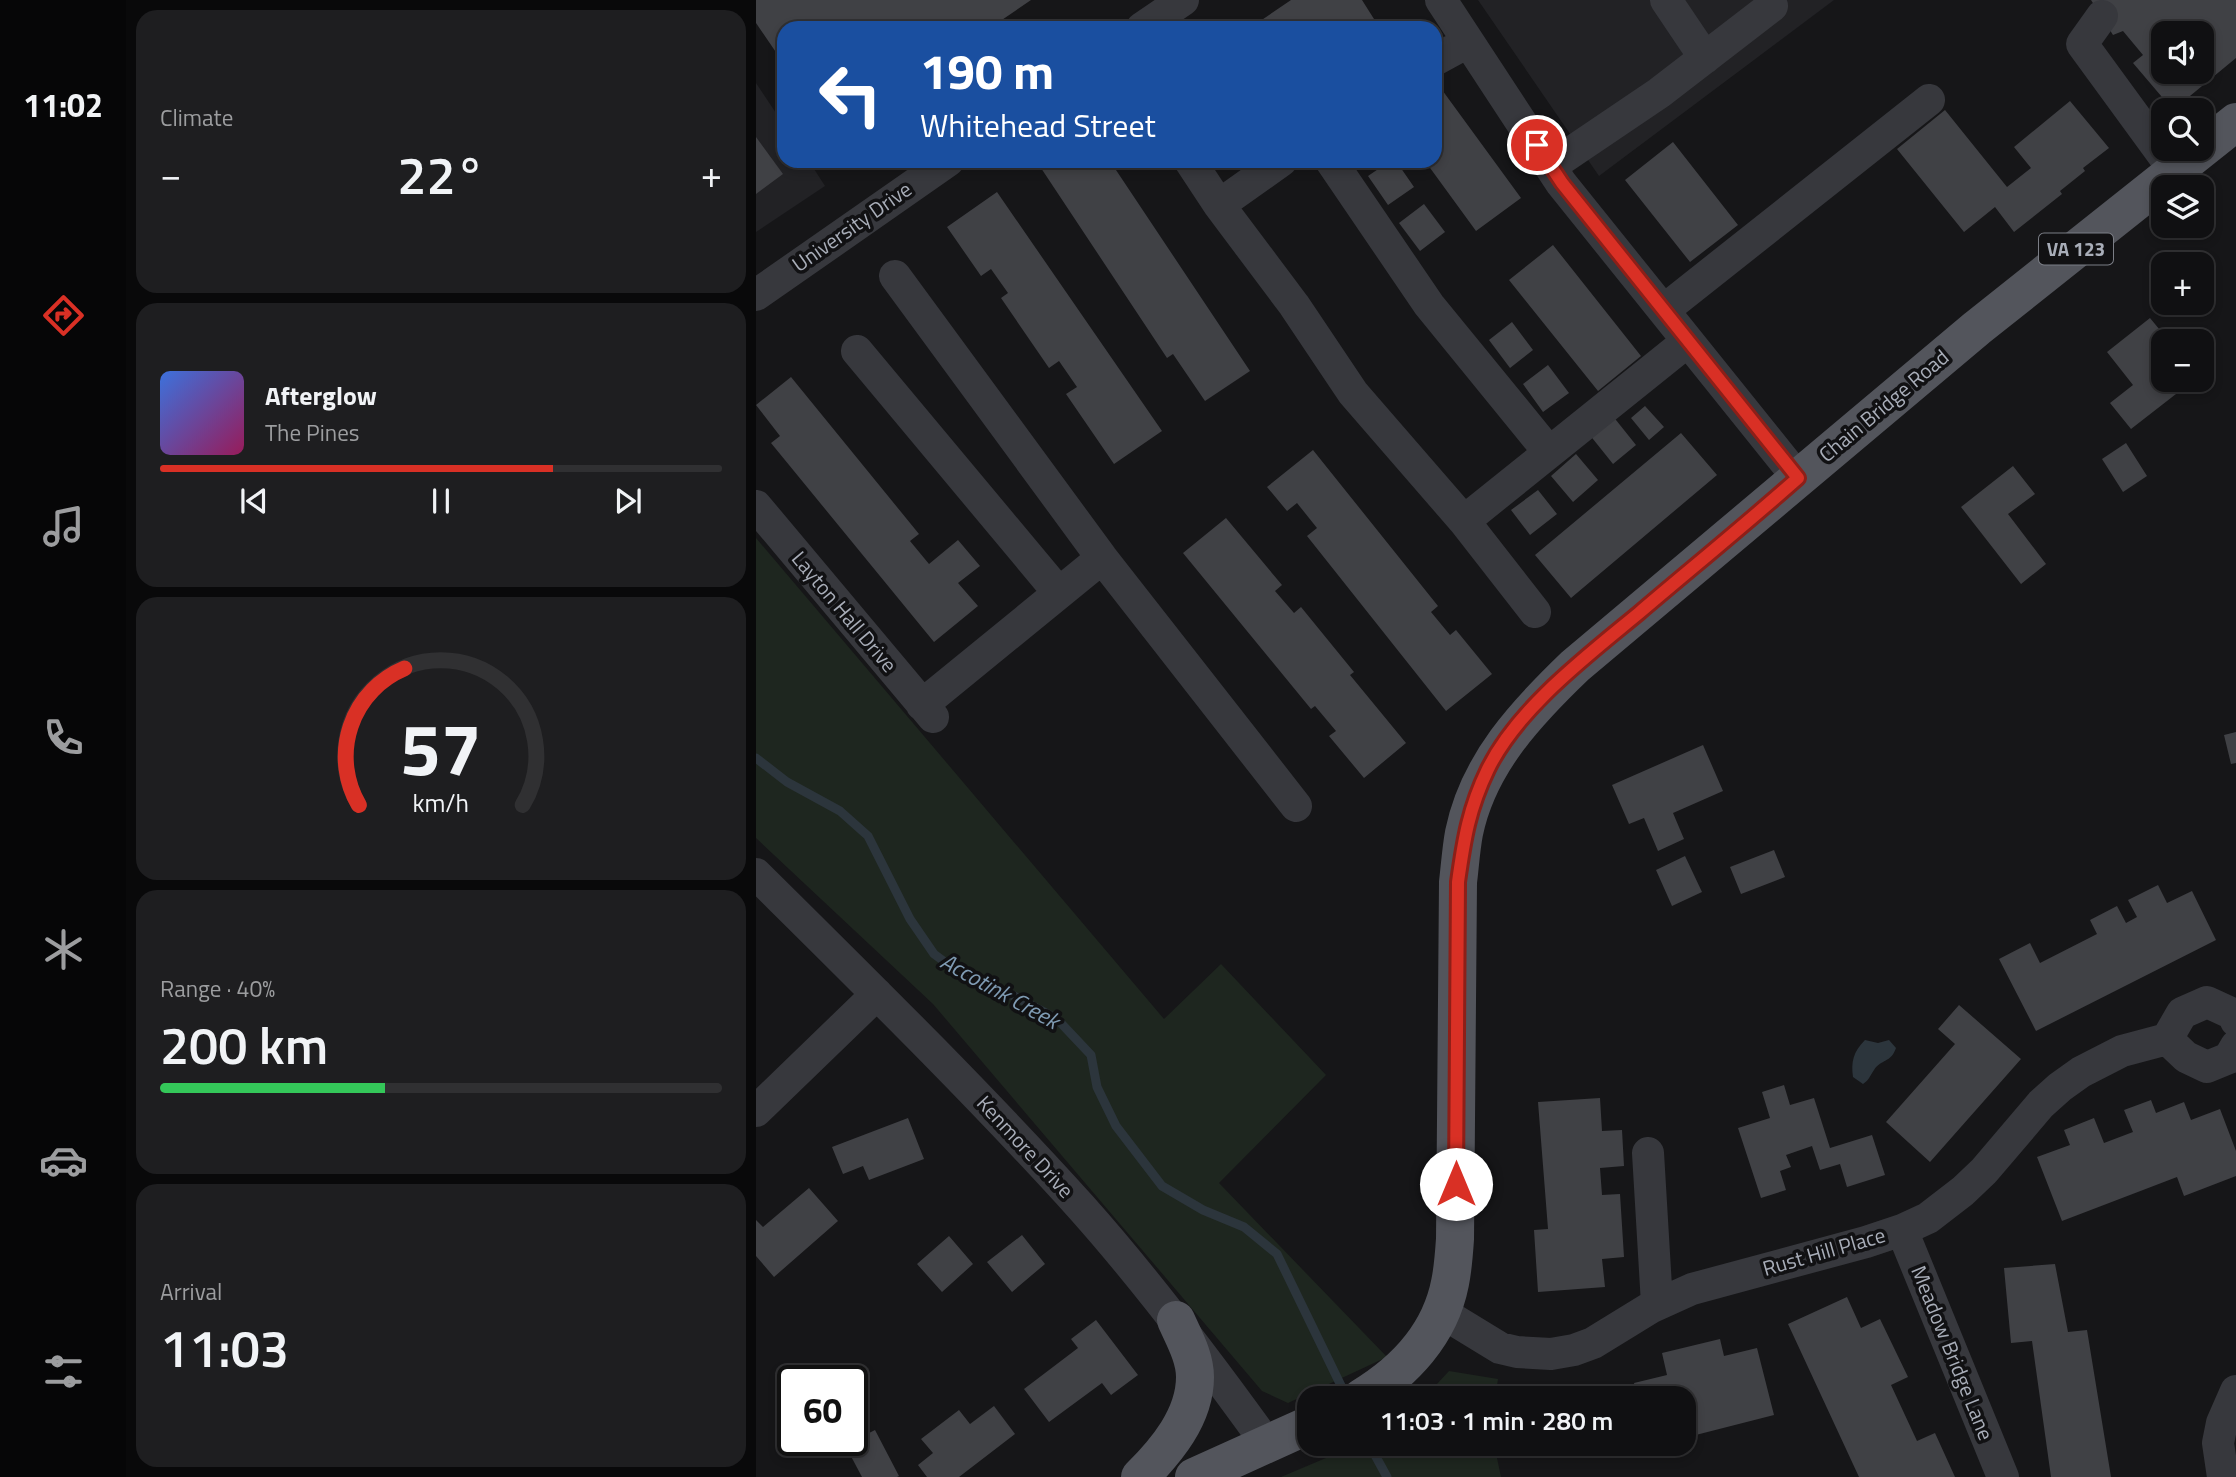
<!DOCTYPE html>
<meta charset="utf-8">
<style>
:root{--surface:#101012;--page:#1e1e20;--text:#f1f3f6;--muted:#9c9d9f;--line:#303032;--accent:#d93025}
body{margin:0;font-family:"Titillium Web",sans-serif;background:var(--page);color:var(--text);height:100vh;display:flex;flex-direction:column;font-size:26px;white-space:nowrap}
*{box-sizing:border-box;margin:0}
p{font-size:23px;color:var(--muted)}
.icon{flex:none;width:38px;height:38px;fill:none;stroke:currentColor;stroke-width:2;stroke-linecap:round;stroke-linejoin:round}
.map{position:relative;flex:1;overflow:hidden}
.sheet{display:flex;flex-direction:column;gap:10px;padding:10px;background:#09090a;width:630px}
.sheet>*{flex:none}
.guide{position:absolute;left:21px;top:21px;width:665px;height:147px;border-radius:21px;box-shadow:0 4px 10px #0003,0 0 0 2px var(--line);background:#1a4fa0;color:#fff;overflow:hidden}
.tools{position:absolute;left:1395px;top:21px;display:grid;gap:14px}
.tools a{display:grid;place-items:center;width:63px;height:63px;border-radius:14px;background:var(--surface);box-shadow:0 4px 10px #0003,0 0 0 2px var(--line);font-size:35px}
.speed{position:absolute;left:21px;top:1365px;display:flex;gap:14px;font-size:35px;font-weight:700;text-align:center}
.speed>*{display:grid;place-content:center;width:91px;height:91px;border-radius:50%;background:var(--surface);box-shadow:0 4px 10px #0003,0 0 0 2px var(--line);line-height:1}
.speed .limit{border:4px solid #111;border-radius:10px;background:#fff;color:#111}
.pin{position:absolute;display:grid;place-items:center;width:60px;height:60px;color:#fff;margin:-30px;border:4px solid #fff;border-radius:50%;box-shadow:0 2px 7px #0007}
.me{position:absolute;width:77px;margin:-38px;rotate:0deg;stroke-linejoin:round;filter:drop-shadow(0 0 5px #0008)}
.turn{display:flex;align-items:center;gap:24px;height:147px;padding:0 28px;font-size:32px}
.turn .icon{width:91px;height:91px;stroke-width:2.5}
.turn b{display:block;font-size:49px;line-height:60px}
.big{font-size:52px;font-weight:600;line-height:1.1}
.sheet .tile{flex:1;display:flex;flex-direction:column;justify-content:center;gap:10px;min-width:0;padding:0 24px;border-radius:21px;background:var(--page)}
.sheet .dial{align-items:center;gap:0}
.dial svg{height:182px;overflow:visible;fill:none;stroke:var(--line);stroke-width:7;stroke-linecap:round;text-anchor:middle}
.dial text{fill:var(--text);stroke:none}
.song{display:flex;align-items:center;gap:21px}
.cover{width:84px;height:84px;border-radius:10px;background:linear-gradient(135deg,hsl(220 70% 55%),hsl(330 70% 35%))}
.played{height:7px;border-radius:4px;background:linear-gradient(90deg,var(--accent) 70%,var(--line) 70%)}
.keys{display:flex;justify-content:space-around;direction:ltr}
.heat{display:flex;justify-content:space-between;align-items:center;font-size:38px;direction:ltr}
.charge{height:10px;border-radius:5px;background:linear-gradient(90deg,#34c759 40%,var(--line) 0)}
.trip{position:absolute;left:541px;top:1386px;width:399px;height:70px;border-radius:21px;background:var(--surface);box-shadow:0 4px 10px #0003,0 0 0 2px var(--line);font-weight:600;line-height:70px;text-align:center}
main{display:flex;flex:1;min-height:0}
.tabs{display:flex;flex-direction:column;width:126px;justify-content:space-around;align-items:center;background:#060607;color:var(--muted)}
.tabs .icon{width:49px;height:49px}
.tabs .current{color:var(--accent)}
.tabs b{font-size:32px;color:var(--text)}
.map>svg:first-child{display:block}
.built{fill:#222225}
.green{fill:#1e261f}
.water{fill:#2c353c}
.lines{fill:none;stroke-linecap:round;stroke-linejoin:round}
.stream{stroke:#2c353c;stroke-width:9}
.building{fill:#404145;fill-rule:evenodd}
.minor{stroke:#37383d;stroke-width:32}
.major{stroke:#53555c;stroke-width:38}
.route-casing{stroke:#8d1f18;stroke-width:18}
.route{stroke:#d93025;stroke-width:12}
.labels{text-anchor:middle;stroke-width:7;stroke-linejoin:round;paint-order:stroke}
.shield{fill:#111113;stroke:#7b7e86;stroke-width:2}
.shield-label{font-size:19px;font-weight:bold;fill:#a8adb8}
.street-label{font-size:21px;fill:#a8adb8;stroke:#111113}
.water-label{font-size:23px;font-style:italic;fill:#7f9bb3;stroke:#111113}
</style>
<main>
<nav class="tabs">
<b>11:02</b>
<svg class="icon current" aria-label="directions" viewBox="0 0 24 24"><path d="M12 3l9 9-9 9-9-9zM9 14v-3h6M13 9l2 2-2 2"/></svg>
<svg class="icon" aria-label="music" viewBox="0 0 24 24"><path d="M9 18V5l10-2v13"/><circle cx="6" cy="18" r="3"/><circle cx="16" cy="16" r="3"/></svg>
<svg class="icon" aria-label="phone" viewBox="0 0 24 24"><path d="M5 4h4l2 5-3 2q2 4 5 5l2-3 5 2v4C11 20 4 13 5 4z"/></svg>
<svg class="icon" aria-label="climate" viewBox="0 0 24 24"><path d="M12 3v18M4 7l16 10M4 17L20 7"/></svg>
<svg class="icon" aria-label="car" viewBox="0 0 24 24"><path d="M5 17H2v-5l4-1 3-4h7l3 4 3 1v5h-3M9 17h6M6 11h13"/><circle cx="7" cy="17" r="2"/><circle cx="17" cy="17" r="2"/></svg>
<svg class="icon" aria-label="filters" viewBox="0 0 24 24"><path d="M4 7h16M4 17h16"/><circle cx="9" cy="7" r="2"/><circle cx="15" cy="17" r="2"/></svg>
</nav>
<section class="sheet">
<div class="tile"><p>Climate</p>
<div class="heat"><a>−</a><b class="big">22°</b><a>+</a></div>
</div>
<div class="tile">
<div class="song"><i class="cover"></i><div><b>Afterglow</b><p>The Pines</p></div></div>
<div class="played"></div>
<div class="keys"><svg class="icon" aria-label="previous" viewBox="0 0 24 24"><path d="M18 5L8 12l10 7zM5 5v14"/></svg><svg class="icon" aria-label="pause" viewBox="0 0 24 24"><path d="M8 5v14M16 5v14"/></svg><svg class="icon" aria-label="next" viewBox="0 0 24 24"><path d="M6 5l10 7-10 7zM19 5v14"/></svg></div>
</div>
<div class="tile dial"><svg viewBox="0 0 100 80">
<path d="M14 69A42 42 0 1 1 86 69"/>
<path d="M14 69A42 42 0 0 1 34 9" stroke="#d93025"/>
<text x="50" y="56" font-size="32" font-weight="700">57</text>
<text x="50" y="72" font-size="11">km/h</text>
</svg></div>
<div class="tile"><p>Range · 40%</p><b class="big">200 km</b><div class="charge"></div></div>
<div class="tile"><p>Arrival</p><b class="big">11:03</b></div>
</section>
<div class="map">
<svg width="1480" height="1477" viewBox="0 0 1480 1477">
<rect width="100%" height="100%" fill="#161618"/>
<!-- built -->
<path class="built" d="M722 0H1078L843 176Z
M0 83 28 125V161H53L69 186 0 232Z"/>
<!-- green -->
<path class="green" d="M0 538 408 1019 465 964 570 1075 463 1183 631 1357 532 1403 506 1391 177 1004 0 838Z
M693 1371 742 1379 739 1398H668Z
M603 1444H738L745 1477H525Z"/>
<!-- water -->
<path class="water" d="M1109 1040 1122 1043 1133 1040 1140 1048C1135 1063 1125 1059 1118 1070 1113 1077 1114 1079 1107 1084L1097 1077C1095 1062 1097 1052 1109 1040Z"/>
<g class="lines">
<!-- stream -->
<path class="stream" d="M0 758 31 782 84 811 112 836 154 919 178 954 205 974 258 996 301 1019 335 1055 341 1087 360 1126 406 1186 447 1210 488 1227 521 1254 591 1398
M613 1444 631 1477"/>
</g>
<!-- building -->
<path class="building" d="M0 0H275L234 28H28V64L0 23Z
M535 0H606L618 19 603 28H494Z
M1335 0H1480V58L1417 110 1377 63 1387 55 1367 31 1357 35ZM1407 33H1446V72H1407Z
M681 83 765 198 720 231 669 161H679V84Z
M1314 101 1353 148 1327 168 1329 171 1304 191 1306 194 1258 232 1239 207 1208 232 1141 149 1189 110 1251 187 1275 168 1258 147Z
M0 137 27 174 0 194Z
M917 142 982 225 934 262 869 180Z
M288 161H354L494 371 449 401 417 354 411 358 283 165Z
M634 161H640L658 187 632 205 612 176Z
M241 192 406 431 358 464 310 394 321 387 303 361 293 368 245 298 252 293 235 269 225 276 191 227Z
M668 204 689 232 664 251 643 223Z
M797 245 885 356 842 391 753 280Z
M1394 318 1413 341H1407V380H1438L1375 429 1354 403 1377 385 1351 352Z
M756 322 777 350 754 368 733 340Z
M792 365 813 393 787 412 767 384Z
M35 377 163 534 154 541 173 564 202 540 224 566 202 583 222 606 178 642 15 443 24 436 0 405Z
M889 406 908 427 893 440 875 418Z
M856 415 880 445 857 464 833 434Z
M925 433 961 475 815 598 779 555Z
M1370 443 1391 476 1367 492 1346 459Z
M557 450 682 606 675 612 694 635 700 630 736 674 690 711 551 536 561 528 541 503 531 511 511 487Z
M820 454 842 480 817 502 795 476Z
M1257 466 1279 494 1252 514 1290 564 1265 584 1205 507Z
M782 490 801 514 774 535 755 510Z
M470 518 526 585 519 591 538 613 545 607 598 672 594 675 650 743 608 778 573 736 580 731 559 706 555 709 427 553Z
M1480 732V763L1475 764 1468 735Z
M947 745 967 791 917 813 928 839 902 851 888 818 873 824 856 785Z
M1018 850 1029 877 985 894 974 867Z
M929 856 946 892 916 906 900 870Z
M1402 885 1411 903 1436 891 1460 940 1280 1031 1243 959 1274 943 1284 963 1341 934 1334 920 1361 906 1370 923 1381 917 1372 900Z
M1203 1005 1265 1059 1174 1162 1130 1122 1199 1044 1182 1029Z
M1028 1085 1034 1105 1058 1098 1074 1148 1116 1135 1129 1175 1091 1187 1084 1164 1064 1170 1056 1146 1030 1155 1035 1167 1024 1171 1030 1190 1005 1198 982 1128 1014 1118 1006 1092Z
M844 1098 846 1131 866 1130 868 1166 844 1168 846 1195 864 1194 868 1257 846 1259 849 1287 782 1292 778 1230 792 1229 782 1102Z
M1395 1100 1400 1113 1428 1102 1435 1120 1464 1109 1480 1151V1176L1428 1196 1421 1177 1306 1221 1281 1157 1314 1145 1308 1130 1338 1118 1348 1143 1377 1132 1368 1110Z
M152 1118 168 1159 113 1180 107 1166 87 1174 76 1147Z
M53 1188 82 1221 18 1277 0 1256V1220L7 1227Z
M266 1235 289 1264 256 1292 231 1262Z
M193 1236 217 1264 186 1292 161 1264Z
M1299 1264 1312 1332 1331 1330 1355 1477H1295L1276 1341 1255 1343 1248 1268Z
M1091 1297 1105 1328 1124 1319 1152 1377 1135 1385 1161 1441 1179 1433 1199 1477H1103L1032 1324Z
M340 1320 382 1375 355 1395 346 1383 293 1422 268 1389 322 1348 315 1339Z
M964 1339 968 1356 1001 1348 1018 1415 928 1438V1398H882L878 1383 911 1375 906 1353Z
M238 1406 259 1434 203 1477H171L162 1465 177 1453 165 1439 203 1410 214 1424Z
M119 1430 143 1476 141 1477H106L89 1445Z"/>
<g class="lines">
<!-- minor -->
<path class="minor" d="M685 0 805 183 1042 478
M910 0 949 58
M1346 16 1326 44 1418 170
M386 28 427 0
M679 60 712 42
M434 161 463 205 538 305 597 393 708 521 779 612
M575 161 673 305 793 452
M795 166 903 93 1016 6
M463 205 525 161
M139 276 346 558 540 806
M0 295 192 161
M908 310 1173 100
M101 351 303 593
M0 506 177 717
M708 521 932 341
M166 705 346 558
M0 874C110 983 221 1092 325 1207 392 1282 452 1362 511 1444
M1411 1039 1430 1057 1451 1067 1473 1058 1480 1046
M0 1111 121 994
M892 1153 901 1304
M1146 1230 1247 1477
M685 1312 744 1348 761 1352 795 1354 818 1350 837 1343 894 1308 936 1289 1110 1242 1146 1230 1172 1218 1207 1191 1228 1171 1285 1104 1304 1087 1325 1072 1366 1051 1411 1039 1426 1013 1451 1002 1477 1014 1480 1021
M1467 1477 1462 1443 1466 1423 1480 1391"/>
<!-- major -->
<path class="major" d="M605 1398C648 1372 684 1334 694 1283 697 1269 698 1254 699 1239L702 882C704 866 705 849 708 833 722 764 770 713 819 666L1221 328 1480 122
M384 1477C410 1451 439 1417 439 1377 439 1357 428 1338 420 1320
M438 1477 553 1425"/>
</g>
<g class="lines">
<defs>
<path id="route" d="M700 1184 702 882C708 839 713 808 732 769 762 708 831 656 883 613 936 568 990 524 1042 478L806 183 781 145"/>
</defs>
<!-- route casing -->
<use href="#route" class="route-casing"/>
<!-- route -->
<use href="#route" class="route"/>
</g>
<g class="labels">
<!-- shield labels -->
<rect class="shield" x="1283" y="233.5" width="74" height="31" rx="5"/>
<g class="shield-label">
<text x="1320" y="256">VA 123</text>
</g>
<!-- street labels -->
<g class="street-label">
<text transform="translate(96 227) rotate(-35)" y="7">University Drive</text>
<text transform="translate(1128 406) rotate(-40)" y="7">Chain Bridge Road</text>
<text transform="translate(88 612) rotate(50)" y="7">Layton Hall Drive</text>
<text transform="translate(269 1147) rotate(47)" y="7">Kenmore Drive</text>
<text transform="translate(1068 1252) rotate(-16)" y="7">Rust Hill Place</text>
<text transform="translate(1196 1353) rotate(68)" y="7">Meadow Bridge Lane</text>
</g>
<!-- water labels -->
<g class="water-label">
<text transform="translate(244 991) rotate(29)" y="8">Accotink Creek</text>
</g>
</g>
</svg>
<div class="tools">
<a><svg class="icon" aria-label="sound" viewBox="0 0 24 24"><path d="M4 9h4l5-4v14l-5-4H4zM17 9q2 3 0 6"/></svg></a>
<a><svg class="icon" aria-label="search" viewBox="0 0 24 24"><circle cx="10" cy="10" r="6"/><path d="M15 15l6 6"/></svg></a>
<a><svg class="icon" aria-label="layers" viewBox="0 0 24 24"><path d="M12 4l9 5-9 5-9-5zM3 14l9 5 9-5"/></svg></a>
<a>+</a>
<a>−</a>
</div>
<div class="speed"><div class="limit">60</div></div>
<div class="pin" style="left:781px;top:145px;background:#d93025"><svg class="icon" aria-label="arrive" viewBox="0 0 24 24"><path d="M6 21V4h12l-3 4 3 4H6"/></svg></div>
<svg class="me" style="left:700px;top:1184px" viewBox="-20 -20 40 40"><circle r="19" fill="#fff"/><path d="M0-13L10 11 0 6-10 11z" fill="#d93025"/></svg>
<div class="trip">11:03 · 1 min · 280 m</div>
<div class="guide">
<div class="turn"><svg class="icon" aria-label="left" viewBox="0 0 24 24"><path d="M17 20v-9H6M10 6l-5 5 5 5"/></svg><div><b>190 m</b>Whitehead Street</div></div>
</div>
</div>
</main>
